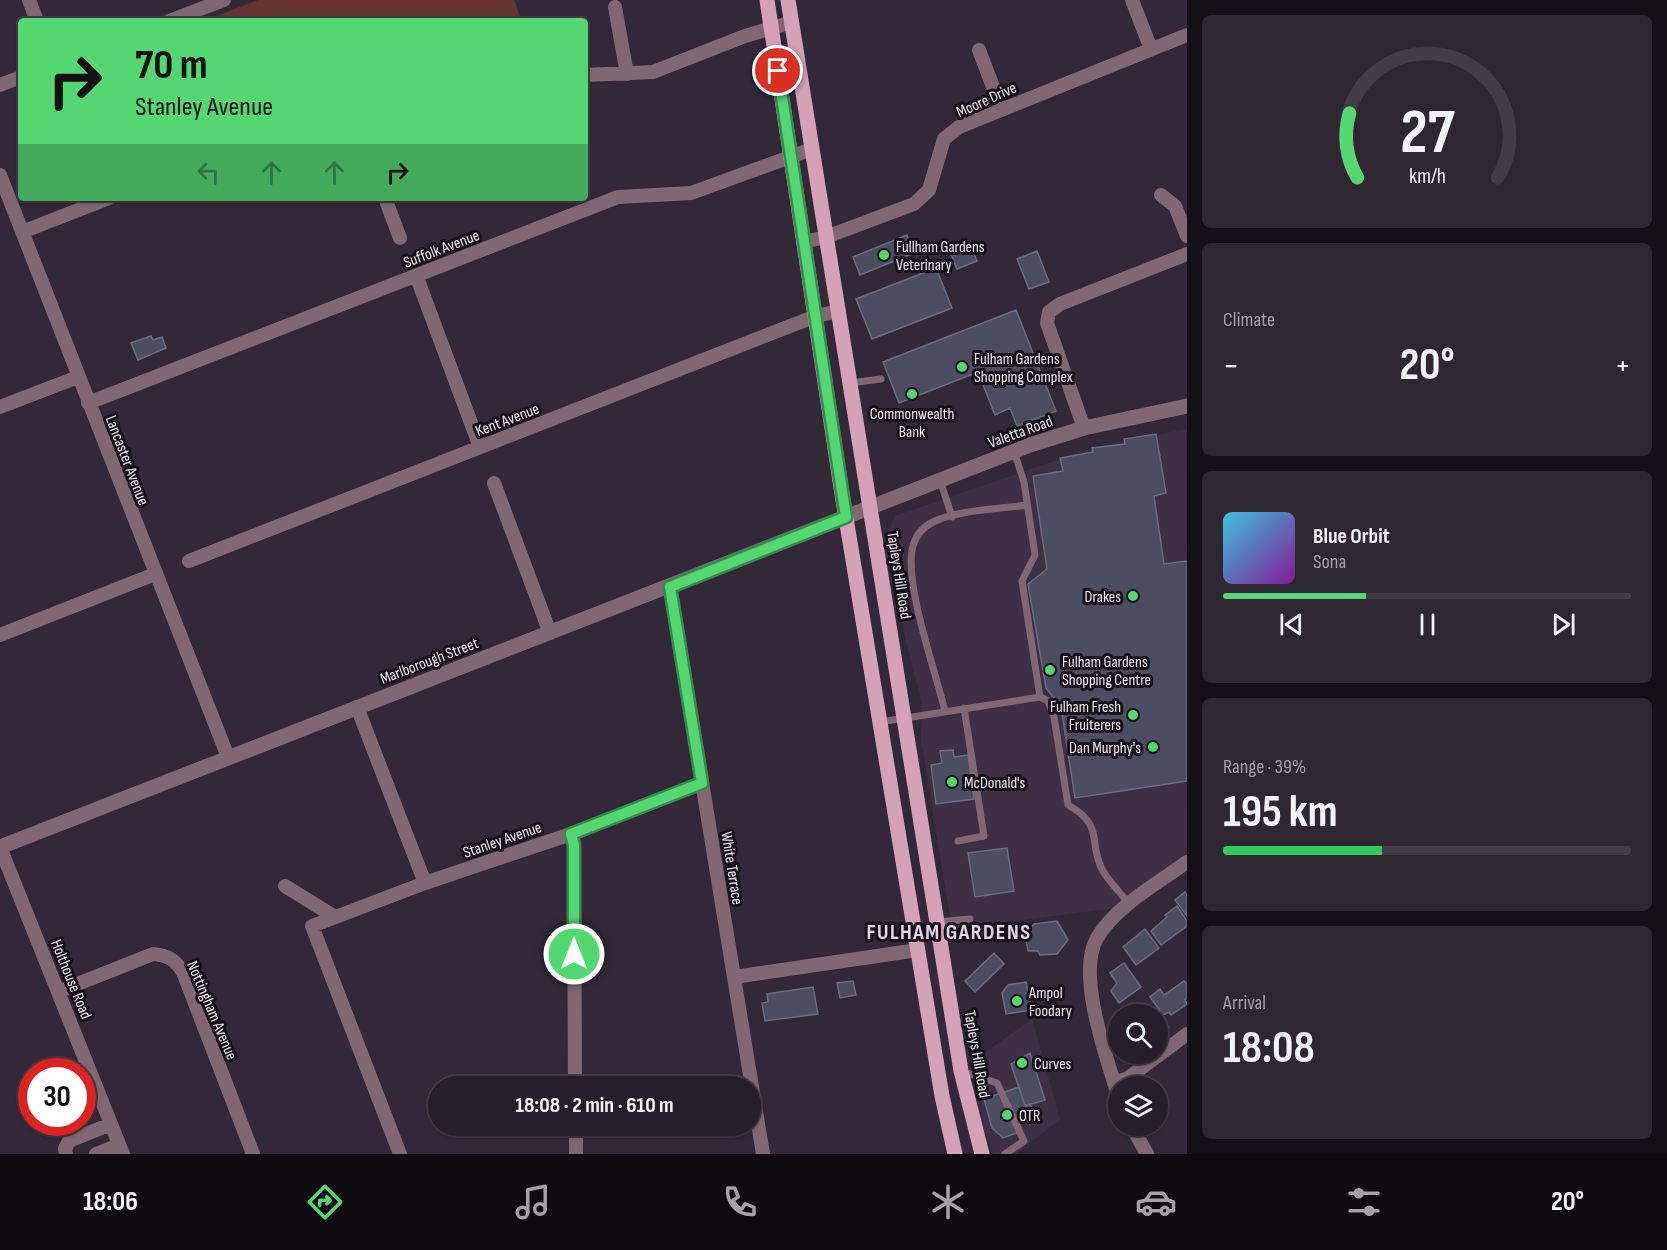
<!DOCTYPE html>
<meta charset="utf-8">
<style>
:root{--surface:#261e2a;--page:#2e2732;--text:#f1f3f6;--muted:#a4a2a8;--line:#423c47;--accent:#54d672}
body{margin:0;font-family:"Sofia Sans Condensed",sans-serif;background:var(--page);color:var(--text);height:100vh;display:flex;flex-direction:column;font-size:22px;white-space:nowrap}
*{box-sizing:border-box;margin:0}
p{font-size:20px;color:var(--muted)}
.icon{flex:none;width:33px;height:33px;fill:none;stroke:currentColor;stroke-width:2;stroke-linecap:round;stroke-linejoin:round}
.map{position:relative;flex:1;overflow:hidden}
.sheet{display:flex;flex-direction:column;gap:15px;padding:15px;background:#151017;width:480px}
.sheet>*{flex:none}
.banner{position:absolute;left:18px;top:18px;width:570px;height:183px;border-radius:6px;box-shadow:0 2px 4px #0004,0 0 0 2px var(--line);background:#54d672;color:#111;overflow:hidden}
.buttons{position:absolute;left:1108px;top:1004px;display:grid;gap:12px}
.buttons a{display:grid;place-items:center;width:60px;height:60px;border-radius:50%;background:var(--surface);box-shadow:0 2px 4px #0004,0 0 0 2px var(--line);font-size:30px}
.speed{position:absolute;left:18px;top:1058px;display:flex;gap:12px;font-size:30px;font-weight:700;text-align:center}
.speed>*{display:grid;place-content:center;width:78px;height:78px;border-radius:50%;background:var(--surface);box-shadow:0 2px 4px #0004,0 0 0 2px var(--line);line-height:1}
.speed .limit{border:9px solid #d22;background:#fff;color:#111}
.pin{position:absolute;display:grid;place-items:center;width:51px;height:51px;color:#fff;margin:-26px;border:3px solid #fff;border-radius:50%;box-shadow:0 2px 6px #0007}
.me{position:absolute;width:66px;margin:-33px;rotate:0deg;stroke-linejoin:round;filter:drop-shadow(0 0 4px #0008)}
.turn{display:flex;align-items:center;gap:21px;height:126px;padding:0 18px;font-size:27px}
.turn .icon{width:78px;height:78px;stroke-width:2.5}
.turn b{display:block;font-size:42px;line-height:51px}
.lanes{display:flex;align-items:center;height:57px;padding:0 18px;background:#0003;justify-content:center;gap:30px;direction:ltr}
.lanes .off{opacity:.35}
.big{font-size:45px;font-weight:700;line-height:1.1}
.sheet .tile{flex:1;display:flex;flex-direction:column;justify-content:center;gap:9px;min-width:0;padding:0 21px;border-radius:9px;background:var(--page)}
.sheet .dial{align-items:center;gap:0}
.dial svg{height:156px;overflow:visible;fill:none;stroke:var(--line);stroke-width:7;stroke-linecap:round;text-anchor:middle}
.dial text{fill:var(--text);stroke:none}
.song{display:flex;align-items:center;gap:18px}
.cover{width:72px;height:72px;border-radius:9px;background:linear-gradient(135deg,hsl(190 70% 55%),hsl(290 70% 35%))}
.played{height:6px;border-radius:3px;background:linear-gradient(90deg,var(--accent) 35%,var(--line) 35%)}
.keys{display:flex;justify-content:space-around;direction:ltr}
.heat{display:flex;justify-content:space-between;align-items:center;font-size:33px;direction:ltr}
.charge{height:9px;border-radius:4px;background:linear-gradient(90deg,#34c759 39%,var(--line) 0)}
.trip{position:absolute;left:428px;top:1076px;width:333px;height:60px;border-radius:30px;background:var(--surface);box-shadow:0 2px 4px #0004,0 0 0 2px var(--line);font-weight:700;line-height:60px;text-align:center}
.menu{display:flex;height:96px;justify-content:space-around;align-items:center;background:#0f0c11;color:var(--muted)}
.menu .icon{width:42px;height:42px}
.menu .on{color:var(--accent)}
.menu b{font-size:27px;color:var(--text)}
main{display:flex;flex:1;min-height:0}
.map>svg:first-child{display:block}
.built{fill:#3f2f45}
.green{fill:#653331}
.building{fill:#4c4d61;stroke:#6a6c81;stroke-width:1.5}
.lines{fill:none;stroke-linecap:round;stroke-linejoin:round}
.service{stroke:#816773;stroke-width:7}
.minor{stroke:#816773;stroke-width:14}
.tertiary{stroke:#816773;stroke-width:15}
.primary{stroke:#d5a1b9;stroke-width:15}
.route-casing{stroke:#378b4a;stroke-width:15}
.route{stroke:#54d672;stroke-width:10}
.poi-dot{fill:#54d672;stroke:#18131a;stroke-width:2}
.labels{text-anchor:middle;stroke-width:6;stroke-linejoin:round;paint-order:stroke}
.street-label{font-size:16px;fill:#f2eaf5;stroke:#18131a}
.poi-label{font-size:16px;fill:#f2eaf5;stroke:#18131a;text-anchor:start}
.district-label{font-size:22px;font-weight:bold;letter-spacing:1.5px;fill:#e2d3e9;stroke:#18131a}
</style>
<main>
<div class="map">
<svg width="1187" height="1154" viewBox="0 0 1187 1154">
<rect width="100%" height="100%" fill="#332838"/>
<!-- built -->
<path class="built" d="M1186 429 1187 853 1116 908 952 929 921 739 922 703 905 638 889 530 895 516 1092 448Z
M1032 1019 1060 1119 1016 1154H993L979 1115 970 1063Z"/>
<!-- green -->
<path class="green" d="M258 0H514L522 21H204Z"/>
<!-- building -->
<path class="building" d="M907 235 914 253 860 275 853 257Z
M970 244 977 261 957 269 950 252Z
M1037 251 1049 282 1029 289 1017 259Z
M936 268 952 308 872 339 856 299Z
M1016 310 1056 411 1017 426 1010 408 995 415 978 372 899 403 883 362Z
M151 336 153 340 162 337 166 348 138 360 131 343Z
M1156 434 1166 493 1154 496 1164 564 1187 561V781L1075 798 1061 707 1046 688 1028 584 1047 569 1033 476 1063 471 1060 458 1093 452 1092 448 1125 444 1124 439Z
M953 750 954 757 968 755 974 799 936 804 931 765 942 763 940 751Z
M1007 848 1014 891 975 897 968 853Z
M1185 892 1187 895V916L1175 900Z
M1177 906 1187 921V926L1161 945 1151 931 1167 917 1165 915Z
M1057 921 1068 940 1057 954 1040 955 1038 951H1028L1025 934 1034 924Z
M1145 929 1159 948 1136 965 1123 947Z
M994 953 1004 964 975 992 965 981Z
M1124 963 1141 987 1119 1003 1111 991 1117 983 1110 973Z
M853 981 856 995 840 998 837 983Z
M1184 981 1187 984V998L1185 1000 1187 1004 1171 1015 1169 1012 1163 1015 1150 997 1160 989 1164 995Z
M1026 982 1032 1010 1006 1014 1002 993 1008 985Z
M813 987 818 1014 765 1021 762 1003 768 1002 767 994Z
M1158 1011 1169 1027 1158 1035V1014H1154Z
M1030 1053 1045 1100 1025 1106 1011 1064Z
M1019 1087 1025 1106 1030 1104 1033 1112 1017 1118 1022 1131 1003 1138 992 1128 984 1099Z"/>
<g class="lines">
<!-- service -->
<path class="service" d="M850 383 881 379
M1014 451 1024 482 1035 555 1022 581 1040 697
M940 480 952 517
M945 711C936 673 903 581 913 546 916 535 923 527 933 522 957 510 1000 509 1027 505
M880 722 1040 697 1048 701 1054 717 1068 805C1106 826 1087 843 1103 871 1110 883 1121 893 1129 904
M958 841 984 836 964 708
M938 922 970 919
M961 1071 997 1083 1024 1141 1005 1154"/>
<!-- minor -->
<path class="minor" d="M29 0 37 21
M1132 0 1151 49
M615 7 627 74
M169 21 224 0
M979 50 1001 108
M585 75 653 72 745 36 792 22
M0 85 21 77
M0 175 228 757
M1161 195 1175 206 1187 236
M385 198 400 238
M22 232 109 198
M803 242 826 237 914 204 929 190 944 139 959 127 1187 35
M416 275 480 447
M88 403 618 197 691 193 812 149
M0 407 78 377
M1084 428 1047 323 1049 312 1060 304 1187 254
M494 483 550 633
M189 561 816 316 839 311
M670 587 763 1154
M0 635 155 574
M357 707 425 883
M571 834 574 845 575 1086
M0 847 123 1154
M285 886 335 917
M734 977 918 950
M60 991 153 954C168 955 175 960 183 972L253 1154
M1114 1083 1128 1078 1187 1034
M1119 1098C1107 1059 1076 974 1097 938 1116 906 1157 884 1187 862
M576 1125V1154
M1131 1125 1147 1154
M66 1154 65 1149 69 1141 111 1124
M96 1154 119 1145
M400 1154 312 926 425 883 571 834 702 783"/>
<!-- tertiary -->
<path class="tertiary" d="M0 847 1030 445 1084 428 1187 406"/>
<!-- primary -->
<path class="primary" d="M767 0 842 494 942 1096 955 1154
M788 0 961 1071 982 1154"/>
</g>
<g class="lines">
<defs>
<path id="route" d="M574 954V845L571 834 702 783 670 587 846 517 778 71"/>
</defs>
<!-- route casing -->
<use href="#route" class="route-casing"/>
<!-- route -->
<use href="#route" class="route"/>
</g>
<!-- markers -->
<g class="poi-dot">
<circle cx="884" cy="255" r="6"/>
<circle cx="962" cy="367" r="6"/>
<circle cx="912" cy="394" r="6"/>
<circle cx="1133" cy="596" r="6"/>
<circle cx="1050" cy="670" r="6"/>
<circle cx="1133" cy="715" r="6"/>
<circle cx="1153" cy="747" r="6"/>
<circle cx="952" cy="782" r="6"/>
<circle cx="1017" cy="1001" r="6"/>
<circle cx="1022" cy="1063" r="6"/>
<circle cx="1007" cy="1115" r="6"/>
</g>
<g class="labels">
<!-- street labels -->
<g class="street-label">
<text transform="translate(986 99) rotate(-24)" y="6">Moore Drive</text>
<text transform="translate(441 248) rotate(-21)" y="6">Suffolk Avenue</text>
<text transform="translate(507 419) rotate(-21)" y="6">Kent Avenue</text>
<text transform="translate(1020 431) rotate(-20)" y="6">Valetta Road</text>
<text transform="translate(128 460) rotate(69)" y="6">Lancaster Avenue</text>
<text transform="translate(900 575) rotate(81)" y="6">Tapleys Hill Road</text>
<text transform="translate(429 660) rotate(-21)" y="6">Marlborough Street</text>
<text transform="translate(502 839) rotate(-19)" y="6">Stanley Avenue</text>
<text transform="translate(733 868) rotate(81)" y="6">White Terrace</text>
<text transform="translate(72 979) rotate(68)" y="6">Holthouse Road</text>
<text transform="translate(213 1010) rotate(67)" y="6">Nottingham Avenue</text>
<text transform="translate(978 1054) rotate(80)" y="6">Tapleys Hill Road</text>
</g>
<!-- poi labels -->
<g class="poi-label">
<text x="896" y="252">Fullham Gardens<tspan x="896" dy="18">Veterinary</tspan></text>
<text x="974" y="364">Fulham Gardens<tspan x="974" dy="18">Shopping Complex</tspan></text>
<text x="912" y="419" text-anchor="middle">Commonwealth<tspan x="912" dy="18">Bank</tspan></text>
<text x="1121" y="602" text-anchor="end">Drakes</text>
<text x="1062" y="667">Fulham Gardens<tspan x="1062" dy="18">Shopping Centre</tspan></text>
<text x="1121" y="712" text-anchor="end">Fulham Fresh<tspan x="1121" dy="18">Fruiterers</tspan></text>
<text x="1141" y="753" text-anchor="end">Dan Murphy's</text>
<text x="964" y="788">McDonald's</text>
<text x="1029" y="998">Ampol<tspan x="1029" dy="18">Foodary</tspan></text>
<text x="1034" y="1069">Curves</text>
<text x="1019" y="1121">OTR</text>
</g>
<!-- district labels -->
<g class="district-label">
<text x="949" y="939">FULHAM GARDENS</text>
</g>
</g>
</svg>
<div class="buttons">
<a><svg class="icon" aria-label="search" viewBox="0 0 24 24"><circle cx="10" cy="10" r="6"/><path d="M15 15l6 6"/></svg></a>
<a><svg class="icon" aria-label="layers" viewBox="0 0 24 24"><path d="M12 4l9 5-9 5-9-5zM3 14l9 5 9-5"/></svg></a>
</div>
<div class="speed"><div class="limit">30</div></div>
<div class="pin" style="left:778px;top:71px;background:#d93025"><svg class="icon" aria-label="arrive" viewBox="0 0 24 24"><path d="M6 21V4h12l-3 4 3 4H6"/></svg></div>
<svg class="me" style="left:574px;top:954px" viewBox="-20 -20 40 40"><circle r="17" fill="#54d672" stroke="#fff" stroke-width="3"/><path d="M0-11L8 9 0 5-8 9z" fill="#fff"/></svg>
<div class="trip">18:08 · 2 min · 610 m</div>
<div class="banner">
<div class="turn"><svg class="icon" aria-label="right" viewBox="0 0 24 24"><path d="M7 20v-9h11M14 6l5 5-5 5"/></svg><div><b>70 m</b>Stanley Avenue</div></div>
<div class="lanes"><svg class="icon off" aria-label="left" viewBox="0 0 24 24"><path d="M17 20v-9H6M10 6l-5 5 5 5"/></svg><svg class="icon off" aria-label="ahead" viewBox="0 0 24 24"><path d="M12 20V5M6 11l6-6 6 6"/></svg><svg class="icon off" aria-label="ahead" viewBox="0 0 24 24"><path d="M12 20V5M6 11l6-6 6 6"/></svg><svg class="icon" aria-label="right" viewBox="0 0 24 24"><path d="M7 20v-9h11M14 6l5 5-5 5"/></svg></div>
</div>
</div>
<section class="sheet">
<div class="tile dial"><svg viewBox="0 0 100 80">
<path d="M14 69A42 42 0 1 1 86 69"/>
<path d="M14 69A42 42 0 0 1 10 36" stroke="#54d672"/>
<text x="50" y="56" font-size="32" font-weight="700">27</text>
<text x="50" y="72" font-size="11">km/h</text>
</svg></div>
<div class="tile"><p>Climate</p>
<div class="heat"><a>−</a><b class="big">20°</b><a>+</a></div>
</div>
<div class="tile">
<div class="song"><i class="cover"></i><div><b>Blue Orbit</b><p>Sona</p></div></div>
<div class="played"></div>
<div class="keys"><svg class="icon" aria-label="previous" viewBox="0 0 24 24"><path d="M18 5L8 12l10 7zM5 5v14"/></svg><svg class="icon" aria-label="pause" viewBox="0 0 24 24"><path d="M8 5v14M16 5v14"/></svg><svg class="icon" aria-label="next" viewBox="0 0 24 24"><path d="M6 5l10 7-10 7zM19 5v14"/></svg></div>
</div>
<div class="tile"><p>Range · 39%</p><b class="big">195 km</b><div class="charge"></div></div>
<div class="tile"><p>Arrival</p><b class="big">18:08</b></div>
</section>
</main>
<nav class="menu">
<b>18:06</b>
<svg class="icon on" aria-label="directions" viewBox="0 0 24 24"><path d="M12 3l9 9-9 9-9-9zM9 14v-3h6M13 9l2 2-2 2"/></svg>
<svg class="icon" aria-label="music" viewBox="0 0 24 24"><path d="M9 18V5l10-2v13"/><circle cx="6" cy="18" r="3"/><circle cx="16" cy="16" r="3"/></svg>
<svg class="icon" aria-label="phone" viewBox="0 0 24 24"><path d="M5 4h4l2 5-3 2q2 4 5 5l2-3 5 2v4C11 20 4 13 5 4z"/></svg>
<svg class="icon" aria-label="climate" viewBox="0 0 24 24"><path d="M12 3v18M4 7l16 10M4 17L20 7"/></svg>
<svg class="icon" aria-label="car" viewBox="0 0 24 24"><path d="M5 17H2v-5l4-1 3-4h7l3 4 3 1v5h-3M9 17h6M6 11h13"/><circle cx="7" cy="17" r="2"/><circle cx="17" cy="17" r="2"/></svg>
<svg class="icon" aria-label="filters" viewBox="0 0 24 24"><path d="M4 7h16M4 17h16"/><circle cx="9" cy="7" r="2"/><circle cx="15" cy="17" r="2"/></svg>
<b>20°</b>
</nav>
